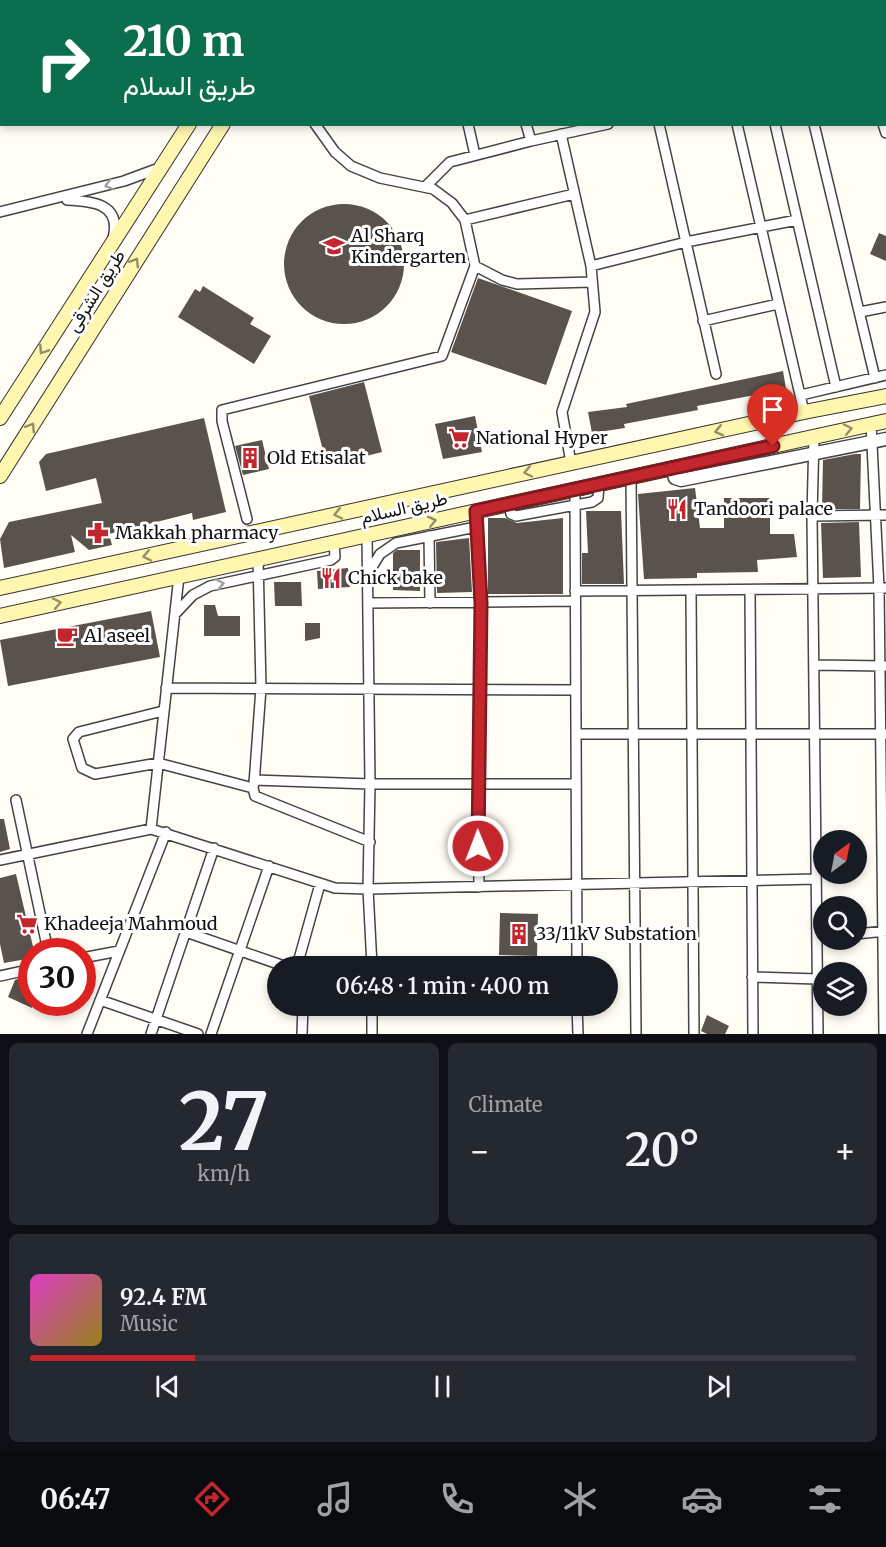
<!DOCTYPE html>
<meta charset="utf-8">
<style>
:root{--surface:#171b24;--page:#242831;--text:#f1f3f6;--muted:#9ea1a6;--line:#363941;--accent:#c4262e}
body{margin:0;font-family:Merriweather,Vazirmatn,serif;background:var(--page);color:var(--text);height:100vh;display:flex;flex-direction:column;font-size:22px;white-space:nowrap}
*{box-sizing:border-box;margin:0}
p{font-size:20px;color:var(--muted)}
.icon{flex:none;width:33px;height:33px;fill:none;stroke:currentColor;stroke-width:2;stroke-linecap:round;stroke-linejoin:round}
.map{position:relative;height:1034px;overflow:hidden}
.drawer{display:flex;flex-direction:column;gap:9px;padding:9px;background:#0d0f14;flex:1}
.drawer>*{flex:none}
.banner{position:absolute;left:0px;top:0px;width:886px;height:126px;box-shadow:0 3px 9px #0003;background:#0b6e4f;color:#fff;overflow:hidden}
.needle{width:39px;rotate:32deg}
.fabs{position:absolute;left:813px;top:830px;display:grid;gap:12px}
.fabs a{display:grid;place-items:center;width:54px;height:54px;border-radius:50%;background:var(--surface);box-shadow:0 3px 9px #0003;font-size:30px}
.speed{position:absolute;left:18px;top:938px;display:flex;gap:12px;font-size:30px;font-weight:700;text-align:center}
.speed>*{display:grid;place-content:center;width:78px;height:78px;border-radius:50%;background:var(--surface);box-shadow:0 3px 9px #0003;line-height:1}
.speed .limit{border:9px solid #d22;background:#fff;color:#111}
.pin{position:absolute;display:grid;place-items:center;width:51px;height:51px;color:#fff;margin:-62px -26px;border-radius:50% 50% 50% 0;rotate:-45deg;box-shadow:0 0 6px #0007}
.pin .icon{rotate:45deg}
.me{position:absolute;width:66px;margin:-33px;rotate:359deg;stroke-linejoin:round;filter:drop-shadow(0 0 4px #0008)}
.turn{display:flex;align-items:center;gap:21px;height:126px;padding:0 24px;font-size:27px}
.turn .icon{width:78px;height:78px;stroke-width:2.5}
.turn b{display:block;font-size:42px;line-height:51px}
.big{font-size:45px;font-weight:600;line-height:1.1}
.drawer .tile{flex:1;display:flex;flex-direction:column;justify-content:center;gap:9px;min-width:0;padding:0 21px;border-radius:9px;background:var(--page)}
.drawer .dial{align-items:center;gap:0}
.dial b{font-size:78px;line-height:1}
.song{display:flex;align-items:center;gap:18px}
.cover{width:72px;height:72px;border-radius:9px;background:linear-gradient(135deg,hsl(310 70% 55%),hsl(50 70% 35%))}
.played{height:6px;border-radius:3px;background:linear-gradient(90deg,var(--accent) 20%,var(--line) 20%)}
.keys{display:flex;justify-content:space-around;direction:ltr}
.heat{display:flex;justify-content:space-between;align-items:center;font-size:33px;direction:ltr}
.drawer .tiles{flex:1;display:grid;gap:9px;grid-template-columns:1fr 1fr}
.tile:last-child{grid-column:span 2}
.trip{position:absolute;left:267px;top:956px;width:351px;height:60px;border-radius:30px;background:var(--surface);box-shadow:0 3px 9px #0003;font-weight:600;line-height:60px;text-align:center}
.dock{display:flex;height:96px;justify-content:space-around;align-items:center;background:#090b0e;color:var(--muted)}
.dock .icon{width:42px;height:42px}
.dock .selected{color:var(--accent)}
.dock b{font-size:27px;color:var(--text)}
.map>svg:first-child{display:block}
.building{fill:#5a524d}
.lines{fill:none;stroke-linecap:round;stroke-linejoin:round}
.minor-casing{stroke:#444;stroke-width:12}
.tertiary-casing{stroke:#444;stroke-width:15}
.secondary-casing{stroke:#333;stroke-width:16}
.minor{stroke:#fff;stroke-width:9}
.tertiary{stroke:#fff;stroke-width:12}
.secondary{stroke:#fff6b0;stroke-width:14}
.oneway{stroke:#a0a0a0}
.oneway2{stroke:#948f68}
.route-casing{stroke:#7f191e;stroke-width:15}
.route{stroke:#c4262e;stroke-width:10}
.labels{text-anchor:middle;stroke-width:6;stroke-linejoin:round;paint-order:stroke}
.poi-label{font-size:18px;fill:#111;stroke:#fff;text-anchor:start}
.street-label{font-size:18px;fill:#111;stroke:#fff}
</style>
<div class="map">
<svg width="886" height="1034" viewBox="0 0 886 1034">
<rect width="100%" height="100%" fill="#fffdf5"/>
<!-- building -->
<path class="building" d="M284 264a60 60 0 1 1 120 0a60 60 0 1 1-120 0Z
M879 233 886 236V261L870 254Z
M478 278 572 311 546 385 451 352Z
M203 286 254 318 250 324 271 336 254 364 178 317 195 289 200 292Z
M783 371 786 389 697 406 698 410 624 424 625 428 592 433 588 412 627 407 626 404Z
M364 382 382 452 327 466 309 396Z
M475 416 482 452 443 459 435 424Z
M204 418 226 512 193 520 192 513 109 534 112 545 89 550 71 535 75 552 4 568 0 539 9 522 102 503 96 478 46 491 39 462 46 454Z
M262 440 269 469 243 475 235 446Z
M855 454H861L860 509H822L823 460Z
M695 488 700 528H724V498H770V534H794L797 557 757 560 758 572 697 573V578L644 579 638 494Z
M586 511H621L624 584H582V553H588Z
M488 518H505L517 523 563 518V594H488Z
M859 522 861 577 823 578 821 523Z
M469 538 472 592 437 593 436 542Z
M397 550H420V591L393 590V553Z
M348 568 350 587 318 589 317 571Z
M274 582H301L302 606H275Z
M204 605H215L218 616H240V636H204Z
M151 611 160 657 8 686 0 640Z
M305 623H320V638L305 641Z
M0 819H4L10 849 0 852Z
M16 874 34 951H32V958L4 963 0 944V878Z
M500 913 538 914 537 956 499 955Z
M21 978 32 983V1008L8 997 15 980Z
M707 1015 729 1026 725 1034H707L701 1031Z"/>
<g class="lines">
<defs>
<path id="minor" d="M46 0V2
M249 0 250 2
M494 0V2
M560 0 561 2
M635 0V2
M163 2 170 0
M459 2 460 0
M0 34H2
M468 124 475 155
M526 124 531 141
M659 124 716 374
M737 124 804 412
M775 124 836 387
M814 124 875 378
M883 124 886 133
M561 134 591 266 595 312 562 412 571 463
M425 187 450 162 531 141 608 124
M67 200C91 201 122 203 113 238
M0 212 124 181 162 167
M465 220 574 194
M475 266 502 280 517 284 592 282
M591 266 686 242 797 220
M860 312 886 307
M703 321 778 304
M801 395 886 375
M871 424 879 588 884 1034
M814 437 812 516 818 1034
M631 477 636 1034
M575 489 577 966
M509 504 511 514 516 516 592 502 598 498 599 484
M476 511 481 603 478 785 479 887
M812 516 886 515
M247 519 222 421V410L442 356 475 266 465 220 452 203 433 189 380 178 351 166 335 152 315 124
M367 535 370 784 368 889 372 966
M429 536 430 603
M369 572 380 554 396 543 476 527
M691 590 694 1034
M750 590 753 1034
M575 591 886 588
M368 603 575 601
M175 614 193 595 210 586 331 560 335 557 334 542
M814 665 886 666
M166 688 576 690
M163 711 79 732 73 739 82 768 95 774 158 763 253 788 255 796 370 842
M576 734H886
M254 780 370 784H576
M254 784 261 688 258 559
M16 800 48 951
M151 829 179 576
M0 860 151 829 335 888 368 889 816 879
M186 932 284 966
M856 934 886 931
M82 958 119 951
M297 966 320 884
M0 976 32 969
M752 977 817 979
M100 1000 198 1034
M577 1005 578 1034
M87 1034 166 832
M151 1034 214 848
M211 1034 269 866
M302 1034 303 1005
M372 1034V1005"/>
<path id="tertiary" d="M672 468 675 478 681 480 886 439"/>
<path id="secondary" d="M839 0V2
M857 0V2
M268 2 269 0
M280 2 281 0
M304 2 305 0
M885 56 886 58
M885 100 886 103
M0 418 189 124
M0 476 223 124
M0 588 804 412 886 396
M0 616 886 421"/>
</defs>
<!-- minor casing -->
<use href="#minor" class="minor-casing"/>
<!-- tertiary casing -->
<use href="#tertiary" class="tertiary-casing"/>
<!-- secondary casing -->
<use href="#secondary" class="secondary-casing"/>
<!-- minor -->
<use href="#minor" class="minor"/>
<!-- tertiary -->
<use href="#tertiary" class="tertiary"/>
<!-- secondary -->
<use href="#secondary" class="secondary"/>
</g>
<!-- one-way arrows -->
<defs><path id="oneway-chevron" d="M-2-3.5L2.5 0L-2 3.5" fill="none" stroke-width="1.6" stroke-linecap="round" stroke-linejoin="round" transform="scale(1.5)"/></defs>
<g class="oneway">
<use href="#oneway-chevron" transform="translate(109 185) rotate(164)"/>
<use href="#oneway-chevron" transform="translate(220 584) rotate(-12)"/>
</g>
<g class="oneway2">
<use href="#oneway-chevron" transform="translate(135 262) rotate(-58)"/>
<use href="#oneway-chevron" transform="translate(43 350) rotate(123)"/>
<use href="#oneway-chevron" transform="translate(31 427) rotate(-58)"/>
<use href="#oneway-chevron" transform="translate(848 429) rotate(-12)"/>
<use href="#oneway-chevron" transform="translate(719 431) rotate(167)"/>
<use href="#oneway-chevron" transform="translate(528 472) rotate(168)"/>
<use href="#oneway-chevron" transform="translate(338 514) rotate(168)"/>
<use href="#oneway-chevron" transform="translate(432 521) rotate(-13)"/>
<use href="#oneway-chevron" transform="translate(147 556) rotate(168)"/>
<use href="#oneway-chevron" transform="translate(57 603) rotate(-12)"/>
</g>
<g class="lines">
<defs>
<path id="route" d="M478 846 481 603 476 511 773 446"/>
</defs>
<!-- route casing -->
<use href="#route" class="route-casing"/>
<!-- route -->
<use href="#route" class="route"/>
</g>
<!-- icons -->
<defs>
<symbol id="school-bare" viewBox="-9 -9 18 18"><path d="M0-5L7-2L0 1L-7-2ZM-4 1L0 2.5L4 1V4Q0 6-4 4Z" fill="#c4262e" stroke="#fff" stroke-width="2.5" paint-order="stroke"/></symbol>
<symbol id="supermarket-bare" viewBox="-9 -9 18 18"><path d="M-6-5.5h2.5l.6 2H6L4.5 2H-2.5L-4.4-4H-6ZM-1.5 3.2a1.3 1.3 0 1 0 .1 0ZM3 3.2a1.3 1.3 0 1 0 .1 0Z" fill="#c4262e" stroke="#fff" stroke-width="2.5" paint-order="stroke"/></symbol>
<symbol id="building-bare" viewBox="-9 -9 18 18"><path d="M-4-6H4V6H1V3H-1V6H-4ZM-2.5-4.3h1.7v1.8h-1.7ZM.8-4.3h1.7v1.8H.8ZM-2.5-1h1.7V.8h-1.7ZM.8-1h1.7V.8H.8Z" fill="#c4262e" stroke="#fff" stroke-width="2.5" paint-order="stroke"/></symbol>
<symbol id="restaurant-bare" viewBox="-9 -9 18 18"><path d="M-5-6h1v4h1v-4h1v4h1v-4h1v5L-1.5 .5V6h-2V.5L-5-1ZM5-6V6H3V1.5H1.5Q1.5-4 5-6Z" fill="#c4262e" stroke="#fff" stroke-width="2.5" paint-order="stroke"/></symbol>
<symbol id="pharmacy-bare" viewBox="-9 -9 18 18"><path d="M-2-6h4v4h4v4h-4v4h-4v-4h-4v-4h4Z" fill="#c4262e" stroke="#fff" stroke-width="2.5" paint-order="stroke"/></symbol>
<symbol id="cafe-bare" viewBox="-9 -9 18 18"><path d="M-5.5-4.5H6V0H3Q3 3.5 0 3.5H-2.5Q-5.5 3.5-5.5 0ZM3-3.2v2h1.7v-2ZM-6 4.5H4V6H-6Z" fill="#c4262e" stroke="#fff" stroke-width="2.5" paint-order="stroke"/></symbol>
</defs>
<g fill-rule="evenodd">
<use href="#school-bare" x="319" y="231" width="30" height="30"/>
<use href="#supermarket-bare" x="444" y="423" width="30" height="30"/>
<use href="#building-bare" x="235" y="443" width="30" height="30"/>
<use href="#restaurant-bare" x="662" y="494" width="30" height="30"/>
<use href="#pharmacy-bare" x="83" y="518" width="30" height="30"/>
<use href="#restaurant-bare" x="316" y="563" width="30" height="30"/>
<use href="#cafe-bare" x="52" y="621" width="30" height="30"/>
<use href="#supermarket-bare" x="12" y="909" width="30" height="30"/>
<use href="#building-bare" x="504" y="919" width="30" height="30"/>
</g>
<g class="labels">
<!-- poi labels -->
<g class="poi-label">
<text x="351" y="242">Al Sharq<tspan x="351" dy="21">Kindergarten</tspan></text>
<text x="476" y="444">National Hyper</text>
<text x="267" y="464">Old Etisalat</text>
<text x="694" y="515">Tandoori palace</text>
<text x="115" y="539">Makkah pharmacy</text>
<text x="348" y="584">Chick bake</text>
<text x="84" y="642">Al aseel</text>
<text x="44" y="930">Khadeeja Mahmoud</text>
<text x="536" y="940">33/11kV Substation</text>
</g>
<!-- street labels -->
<g class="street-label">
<text transform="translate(96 291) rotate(-58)" y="6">طريق الشرقى</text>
<text transform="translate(404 508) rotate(-13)" y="6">طريق السلام</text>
</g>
</g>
</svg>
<div class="fabs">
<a><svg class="needle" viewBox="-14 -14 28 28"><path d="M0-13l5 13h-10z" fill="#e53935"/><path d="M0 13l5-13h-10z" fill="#9ea1a6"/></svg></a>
<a><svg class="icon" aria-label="search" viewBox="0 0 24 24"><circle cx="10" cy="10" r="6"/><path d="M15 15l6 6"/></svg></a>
<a><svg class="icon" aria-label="layers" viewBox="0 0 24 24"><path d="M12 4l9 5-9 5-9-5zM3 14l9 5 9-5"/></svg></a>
</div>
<div class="speed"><div class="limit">30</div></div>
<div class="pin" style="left:773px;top:446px;background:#d93025"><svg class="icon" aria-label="arrive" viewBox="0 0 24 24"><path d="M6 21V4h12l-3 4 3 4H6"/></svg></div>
<svg class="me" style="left:478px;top:846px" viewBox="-20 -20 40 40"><circle r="17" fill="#c4262e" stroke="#fff" stroke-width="3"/><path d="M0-11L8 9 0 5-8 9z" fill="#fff"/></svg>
<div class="trip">06:48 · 1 min · 400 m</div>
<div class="banner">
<div class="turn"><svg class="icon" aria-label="right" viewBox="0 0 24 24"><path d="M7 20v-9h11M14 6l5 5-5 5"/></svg><div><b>210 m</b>طريق السلام</div></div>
</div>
</div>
<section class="drawer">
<div class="tiles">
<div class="tile dial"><b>27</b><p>km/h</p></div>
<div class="tile"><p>Climate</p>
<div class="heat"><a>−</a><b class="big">20°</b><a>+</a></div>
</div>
<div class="tile">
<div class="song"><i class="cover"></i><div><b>92.4 FM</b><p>Music</p></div></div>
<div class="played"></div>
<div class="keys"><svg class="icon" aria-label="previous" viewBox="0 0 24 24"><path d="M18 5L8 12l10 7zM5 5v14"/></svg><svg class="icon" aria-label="pause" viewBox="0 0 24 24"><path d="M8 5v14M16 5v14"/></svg><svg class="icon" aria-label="next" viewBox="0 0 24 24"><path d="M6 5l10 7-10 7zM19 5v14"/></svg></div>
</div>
</div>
</section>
<nav class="dock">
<b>06:47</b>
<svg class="icon selected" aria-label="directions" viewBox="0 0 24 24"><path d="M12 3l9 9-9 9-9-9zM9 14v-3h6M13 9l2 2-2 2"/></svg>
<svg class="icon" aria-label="music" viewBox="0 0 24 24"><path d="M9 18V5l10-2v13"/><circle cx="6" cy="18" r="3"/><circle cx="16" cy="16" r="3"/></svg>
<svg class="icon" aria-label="phone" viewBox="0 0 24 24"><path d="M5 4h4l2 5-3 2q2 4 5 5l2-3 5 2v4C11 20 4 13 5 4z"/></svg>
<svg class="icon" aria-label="climate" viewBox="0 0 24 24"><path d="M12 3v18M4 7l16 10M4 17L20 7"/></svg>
<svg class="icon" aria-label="car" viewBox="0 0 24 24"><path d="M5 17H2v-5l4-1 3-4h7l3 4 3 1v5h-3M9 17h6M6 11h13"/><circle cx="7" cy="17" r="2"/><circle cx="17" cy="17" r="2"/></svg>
<svg class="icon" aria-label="filters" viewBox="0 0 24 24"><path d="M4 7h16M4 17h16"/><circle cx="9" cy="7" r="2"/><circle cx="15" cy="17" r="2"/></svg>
</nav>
